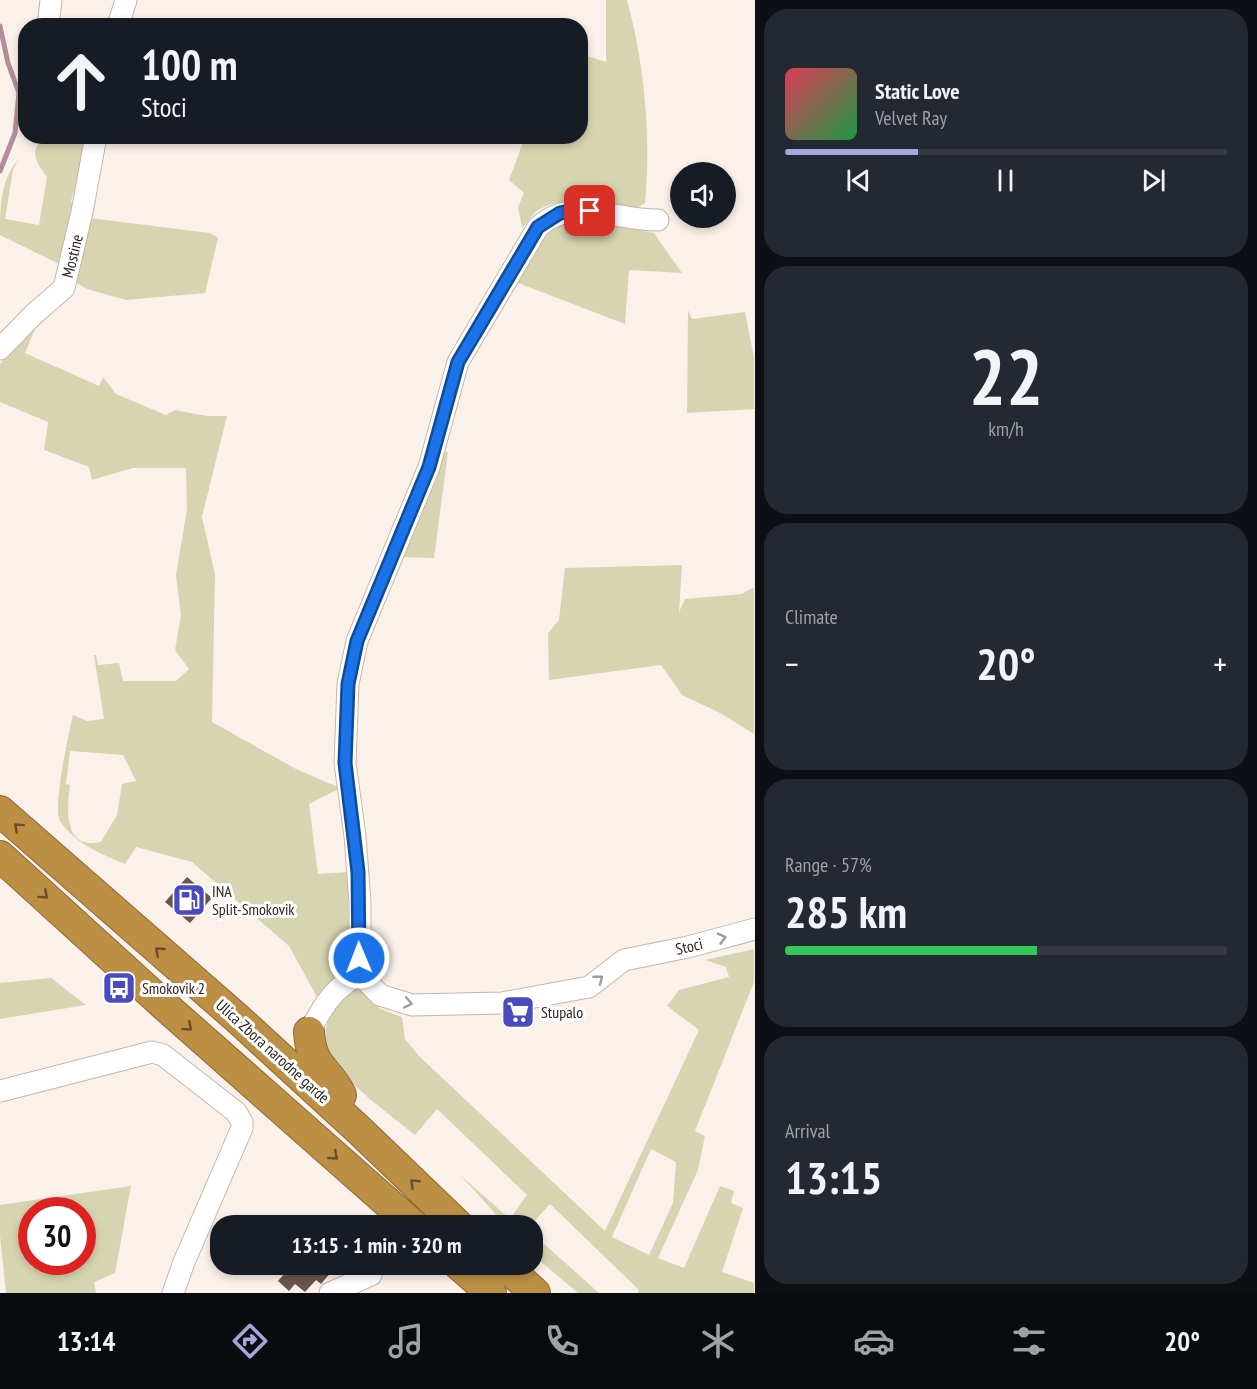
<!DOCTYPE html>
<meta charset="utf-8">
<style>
:root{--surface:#171b24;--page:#242831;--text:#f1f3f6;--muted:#9ea1a6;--line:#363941;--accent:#a5a7de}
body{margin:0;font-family:"PT Sans Narrow",sans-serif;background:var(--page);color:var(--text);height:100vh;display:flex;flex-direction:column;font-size:22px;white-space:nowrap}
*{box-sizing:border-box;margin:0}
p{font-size:20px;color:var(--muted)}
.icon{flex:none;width:33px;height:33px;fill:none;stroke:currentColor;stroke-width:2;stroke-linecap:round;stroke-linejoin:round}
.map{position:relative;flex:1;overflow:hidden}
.panel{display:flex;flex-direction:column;gap:9px;padding:9px;background:#0d0f14;width:502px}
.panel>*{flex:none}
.top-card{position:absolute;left:18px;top:18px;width:570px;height:126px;border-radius:24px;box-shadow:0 3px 9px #0003;background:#171b24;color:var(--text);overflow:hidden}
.fabs{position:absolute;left:670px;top:162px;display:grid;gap:12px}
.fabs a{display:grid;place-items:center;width:66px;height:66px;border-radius:50%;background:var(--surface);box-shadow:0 3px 9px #0003;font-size:30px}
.speed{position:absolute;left:18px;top:1197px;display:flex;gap:12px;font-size:30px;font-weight:700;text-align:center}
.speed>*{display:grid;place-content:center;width:78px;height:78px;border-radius:50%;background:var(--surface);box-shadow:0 3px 9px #0003;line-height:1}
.speed .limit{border:9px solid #d22;background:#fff;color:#111}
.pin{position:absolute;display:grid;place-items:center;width:51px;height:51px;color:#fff;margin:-26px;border-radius:12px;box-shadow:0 3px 9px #0006}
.me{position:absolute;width:66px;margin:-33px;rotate:359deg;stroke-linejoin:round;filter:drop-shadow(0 0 4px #0008)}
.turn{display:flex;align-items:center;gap:21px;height:126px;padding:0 24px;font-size:27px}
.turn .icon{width:78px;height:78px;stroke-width:2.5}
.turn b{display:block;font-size:42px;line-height:51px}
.big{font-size:45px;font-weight:700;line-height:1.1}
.panel .widget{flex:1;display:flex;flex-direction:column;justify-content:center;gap:9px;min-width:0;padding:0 21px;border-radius:24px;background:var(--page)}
.panel .dial{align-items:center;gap:0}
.dial b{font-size:78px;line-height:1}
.song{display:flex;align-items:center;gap:18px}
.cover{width:72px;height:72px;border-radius:9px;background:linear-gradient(135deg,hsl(350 70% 55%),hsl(140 70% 35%))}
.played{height:6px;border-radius:3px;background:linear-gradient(90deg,var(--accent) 30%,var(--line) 30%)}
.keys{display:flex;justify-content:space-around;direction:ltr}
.heat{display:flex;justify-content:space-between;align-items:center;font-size:33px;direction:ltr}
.charge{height:9px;border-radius:4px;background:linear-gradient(90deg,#34c759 57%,var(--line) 0)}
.trip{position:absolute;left:210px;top:1215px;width:333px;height:60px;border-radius:24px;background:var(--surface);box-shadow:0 3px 9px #0003;font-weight:700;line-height:60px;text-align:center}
.tabs{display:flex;height:96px;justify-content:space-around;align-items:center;background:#090b0e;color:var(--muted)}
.tabs .icon{width:42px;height:42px}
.tabs .current{color:var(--accent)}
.tabs b{font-size:27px;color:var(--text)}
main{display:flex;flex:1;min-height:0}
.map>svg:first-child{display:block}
.green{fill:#d7d5b1;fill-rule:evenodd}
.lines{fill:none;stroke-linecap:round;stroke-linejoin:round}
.stream{stroke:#b68c9a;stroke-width:5}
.building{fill:#6d5351}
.minor-casing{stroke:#ccb3a5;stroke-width:23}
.highway-casing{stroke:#8b6a37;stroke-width:32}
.minor{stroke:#fff;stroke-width:21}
.highway{stroke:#bd8f44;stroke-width:30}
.oneway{stroke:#674f2d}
.oneway2{stroke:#a09c9a}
.route-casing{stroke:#114b97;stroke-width:15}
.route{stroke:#1a73e8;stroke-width:10}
.labels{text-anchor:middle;stroke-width:6;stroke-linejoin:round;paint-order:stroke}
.street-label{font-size:16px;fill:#2d241e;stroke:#fff}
.poi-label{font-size:16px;fill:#2d241e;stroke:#fff;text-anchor:start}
</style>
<main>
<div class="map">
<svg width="755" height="1293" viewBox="0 0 755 1293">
<rect width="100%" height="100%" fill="#fbf1eb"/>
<!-- green -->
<path class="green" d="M606 0H627C645 66 651 135 645 203L637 208C607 204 566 194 538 210 532 214 527 223 522 228L518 207 524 193 509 180 525 137 580 136 581 54 606 62Z
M43 137H73L87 146 71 201 74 207 63 266 0 235C0 209 0 180 18 160L13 170 5 219 39 225 47 177C36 162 29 153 43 137Z
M576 217 654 233 682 273 629 270 625 324 513 281 545 230Z
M90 218 210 233 218 238 205 293 126 300 87 289 75 282Z
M688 310 692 319 745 312 754 358V409L687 413Z
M35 329 25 353 99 386 103 377 116 394 166 415 175 410 207 416H227L202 517 215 574 212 722 296 769 340 788 309 804 318 874 348 872 349 957 325 991 317 997 289 946 192 862 136 847 125 864C101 854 74 843 60 821 52 809 69 732 73 715L87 721 104 719 94 655H96L98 665 119 663 123 681H176L189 669 175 650 181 615 176 575 187 509 186 468H133L92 480 89 467 44 450 48 422 0 402V364L8 353ZM70 751 123 755 136 781 122 784 117 815 101 842C63 850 67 809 70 785L66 784Z
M444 452H448L434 558 399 557Z
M682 565 679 612 685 599 742 594 754 587V734L720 713 682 695 661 665 549 680 548 633 559 620 565 568Z
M754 949V982L695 1131 705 1136 698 1170 658 1258 684 1268 720 1186 734 1191 731 1203 743 1208 722 1272 754 1283V1293H638L639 1290 550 1204 531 1225H506L460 1175 510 1219 527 1195 437 1109 415 1135C397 1120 333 1073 327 1053 320 1027 333 1005 351 987L371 995 380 1009 402 1017 405 1039 419 1056 605 1231 699 1030 667 1006 679 990 729 977 726 967 705 960ZM651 1149 676 1162 673 1203 649 1255 612 1237Z
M51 978 86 1005 0 1019V983Z
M131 1186 115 1273 94 1282 96 1293H6L0 1236V1205ZM32 1210H82V1262H32Z
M533 1234 599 1293H578L533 1255Z"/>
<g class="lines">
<!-- stream -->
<path class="stream" d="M0 26 8 63 19 93 15 133 0 171"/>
</g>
<!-- building -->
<path class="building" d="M187 877 212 898 190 923 165 902Z
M293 1264H338L321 1284 316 1280 305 1292 295 1284 289 1291 278 1281Z"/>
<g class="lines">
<defs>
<path id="minor" d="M48 26 51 0
M118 26 126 0
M658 220C617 221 573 195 538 227L458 362 429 467 357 641 348 684 345 763 355 836 360 902V974L380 995 412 1005 502 1003 589 987 624 960 688 947 755 929
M0 349 34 314 64 288 82 212 96 136
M309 1032C324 1005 332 989 360 974
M0 1091 152 1052 163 1055 236 1112 242 1122V1128L184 1262 173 1293
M330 1293 371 1275"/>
<path id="highway" d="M0 811 238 1019 359 1130 459 1226
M0 856 165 1006 414 1226
M309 1032C311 1068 328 1068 341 1095
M458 1264 491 1293
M503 1264 535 1293"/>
</defs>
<!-- minor casing -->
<use href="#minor" class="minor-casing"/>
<!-- highway casing -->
<use href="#highway" class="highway-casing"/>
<!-- minor -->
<use href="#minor" class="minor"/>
<!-- highway -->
<use href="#highway" class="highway"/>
</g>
<!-- one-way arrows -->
<defs><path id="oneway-chevron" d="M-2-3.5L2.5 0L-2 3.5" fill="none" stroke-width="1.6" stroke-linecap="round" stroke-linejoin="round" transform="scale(1.5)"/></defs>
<g class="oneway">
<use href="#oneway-chevron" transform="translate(18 827) rotate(-138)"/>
<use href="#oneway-chevron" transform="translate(44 895) rotate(42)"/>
<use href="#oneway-chevron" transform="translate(159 951) rotate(-139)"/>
<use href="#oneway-chevron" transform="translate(188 1027) rotate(41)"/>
<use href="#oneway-chevron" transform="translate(334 1156) rotate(41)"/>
<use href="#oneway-chevron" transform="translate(414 1183) rotate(-136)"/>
</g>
<g class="oneway2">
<use href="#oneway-chevron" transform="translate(722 938) rotate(-15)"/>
<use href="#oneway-chevron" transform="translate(599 979) rotate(-38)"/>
<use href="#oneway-chevron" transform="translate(408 1003) rotate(11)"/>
</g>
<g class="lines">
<defs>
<path id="route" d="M359 958 358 872 345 763 348 684 357 641 429 467 458 362 538 227 560 213 575 210 590 211"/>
</defs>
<!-- route casing -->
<use href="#route" class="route-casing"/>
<!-- route -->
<use href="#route" class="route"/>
</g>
<!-- icons -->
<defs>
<symbol id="fuel-square" viewBox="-11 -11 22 22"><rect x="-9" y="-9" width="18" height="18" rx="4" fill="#494bc1" stroke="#fff"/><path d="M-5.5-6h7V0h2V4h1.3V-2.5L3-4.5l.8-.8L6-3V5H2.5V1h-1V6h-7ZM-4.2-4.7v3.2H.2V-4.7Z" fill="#fff"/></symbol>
<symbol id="bus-square" viewBox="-11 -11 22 22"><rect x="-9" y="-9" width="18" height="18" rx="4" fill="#494bc1" stroke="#fff"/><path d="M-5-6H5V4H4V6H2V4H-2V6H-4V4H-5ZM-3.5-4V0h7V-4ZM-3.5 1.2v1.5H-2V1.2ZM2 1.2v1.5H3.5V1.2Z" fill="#fff"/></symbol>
<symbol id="supermarket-square" viewBox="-11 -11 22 22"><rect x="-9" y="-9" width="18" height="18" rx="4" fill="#494bc1" stroke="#fff"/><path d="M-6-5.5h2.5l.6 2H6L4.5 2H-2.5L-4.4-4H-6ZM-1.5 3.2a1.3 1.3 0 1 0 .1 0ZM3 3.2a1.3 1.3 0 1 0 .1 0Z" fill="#fff"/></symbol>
</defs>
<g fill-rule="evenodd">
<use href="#fuel-square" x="170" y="881" width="38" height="38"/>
<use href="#bus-square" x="100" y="969" width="38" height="38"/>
<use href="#supermarket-square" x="499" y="993" width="38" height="38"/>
</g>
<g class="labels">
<!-- street labels -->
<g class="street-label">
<text transform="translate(72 256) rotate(-76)" y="6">Mostine</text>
<text transform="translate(689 946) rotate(-13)" y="6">Stoci</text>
<text transform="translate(273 1051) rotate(42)" y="6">Ulica Zbora narodne garde</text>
</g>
<!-- poi labels -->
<g class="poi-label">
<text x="212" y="897">INA<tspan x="212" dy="18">Split-Smokovik</tspan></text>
<text x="142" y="994">Smokovik 2</text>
<text x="541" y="1018">Stupalo</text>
</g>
</g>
</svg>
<div class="fabs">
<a><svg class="icon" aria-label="sound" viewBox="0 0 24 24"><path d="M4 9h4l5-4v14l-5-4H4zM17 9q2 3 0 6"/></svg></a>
</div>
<div class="speed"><div class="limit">30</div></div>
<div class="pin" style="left:590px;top:211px;background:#d93025"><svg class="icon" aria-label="arrive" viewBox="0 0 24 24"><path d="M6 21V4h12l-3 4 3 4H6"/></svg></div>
<svg class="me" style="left:359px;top:958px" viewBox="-20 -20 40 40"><circle r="17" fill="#1a73e8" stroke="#fff" stroke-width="3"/><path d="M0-11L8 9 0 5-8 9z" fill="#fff"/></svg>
<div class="trip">13:15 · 1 min · 320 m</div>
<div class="top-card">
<div class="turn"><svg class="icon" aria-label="ahead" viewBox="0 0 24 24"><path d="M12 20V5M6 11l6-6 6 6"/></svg><div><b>100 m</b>Stoci</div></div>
</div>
</div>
<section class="panel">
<div class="widget">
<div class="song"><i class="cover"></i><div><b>Static Love</b><p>Velvet Ray</p></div></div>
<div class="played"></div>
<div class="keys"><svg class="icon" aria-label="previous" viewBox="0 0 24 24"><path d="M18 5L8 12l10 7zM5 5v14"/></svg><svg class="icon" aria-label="pause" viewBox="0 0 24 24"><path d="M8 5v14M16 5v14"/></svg><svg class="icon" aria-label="next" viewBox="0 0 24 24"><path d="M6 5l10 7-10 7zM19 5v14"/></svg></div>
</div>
<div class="widget dial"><b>22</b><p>km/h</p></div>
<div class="widget"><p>Climate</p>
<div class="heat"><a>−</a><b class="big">20°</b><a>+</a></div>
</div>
<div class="widget"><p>Range · 57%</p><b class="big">285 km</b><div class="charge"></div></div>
<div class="widget"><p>Arrival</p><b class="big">13:15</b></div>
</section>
</main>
<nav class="tabs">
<b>13:14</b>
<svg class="icon current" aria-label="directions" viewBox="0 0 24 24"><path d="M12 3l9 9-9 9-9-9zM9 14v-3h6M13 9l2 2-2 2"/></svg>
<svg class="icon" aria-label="music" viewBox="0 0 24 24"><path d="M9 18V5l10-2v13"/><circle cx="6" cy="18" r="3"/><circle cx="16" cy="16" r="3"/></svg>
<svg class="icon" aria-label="phone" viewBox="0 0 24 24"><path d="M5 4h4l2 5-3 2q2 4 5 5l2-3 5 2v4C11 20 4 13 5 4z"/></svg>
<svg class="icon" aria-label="climate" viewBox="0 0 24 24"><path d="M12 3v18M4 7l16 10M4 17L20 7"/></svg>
<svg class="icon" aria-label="car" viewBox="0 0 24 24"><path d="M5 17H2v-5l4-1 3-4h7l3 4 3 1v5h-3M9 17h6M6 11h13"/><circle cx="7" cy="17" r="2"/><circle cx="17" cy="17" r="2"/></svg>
<svg class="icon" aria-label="filters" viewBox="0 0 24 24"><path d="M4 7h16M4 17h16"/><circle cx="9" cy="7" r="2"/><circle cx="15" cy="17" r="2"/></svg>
<b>20°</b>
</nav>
